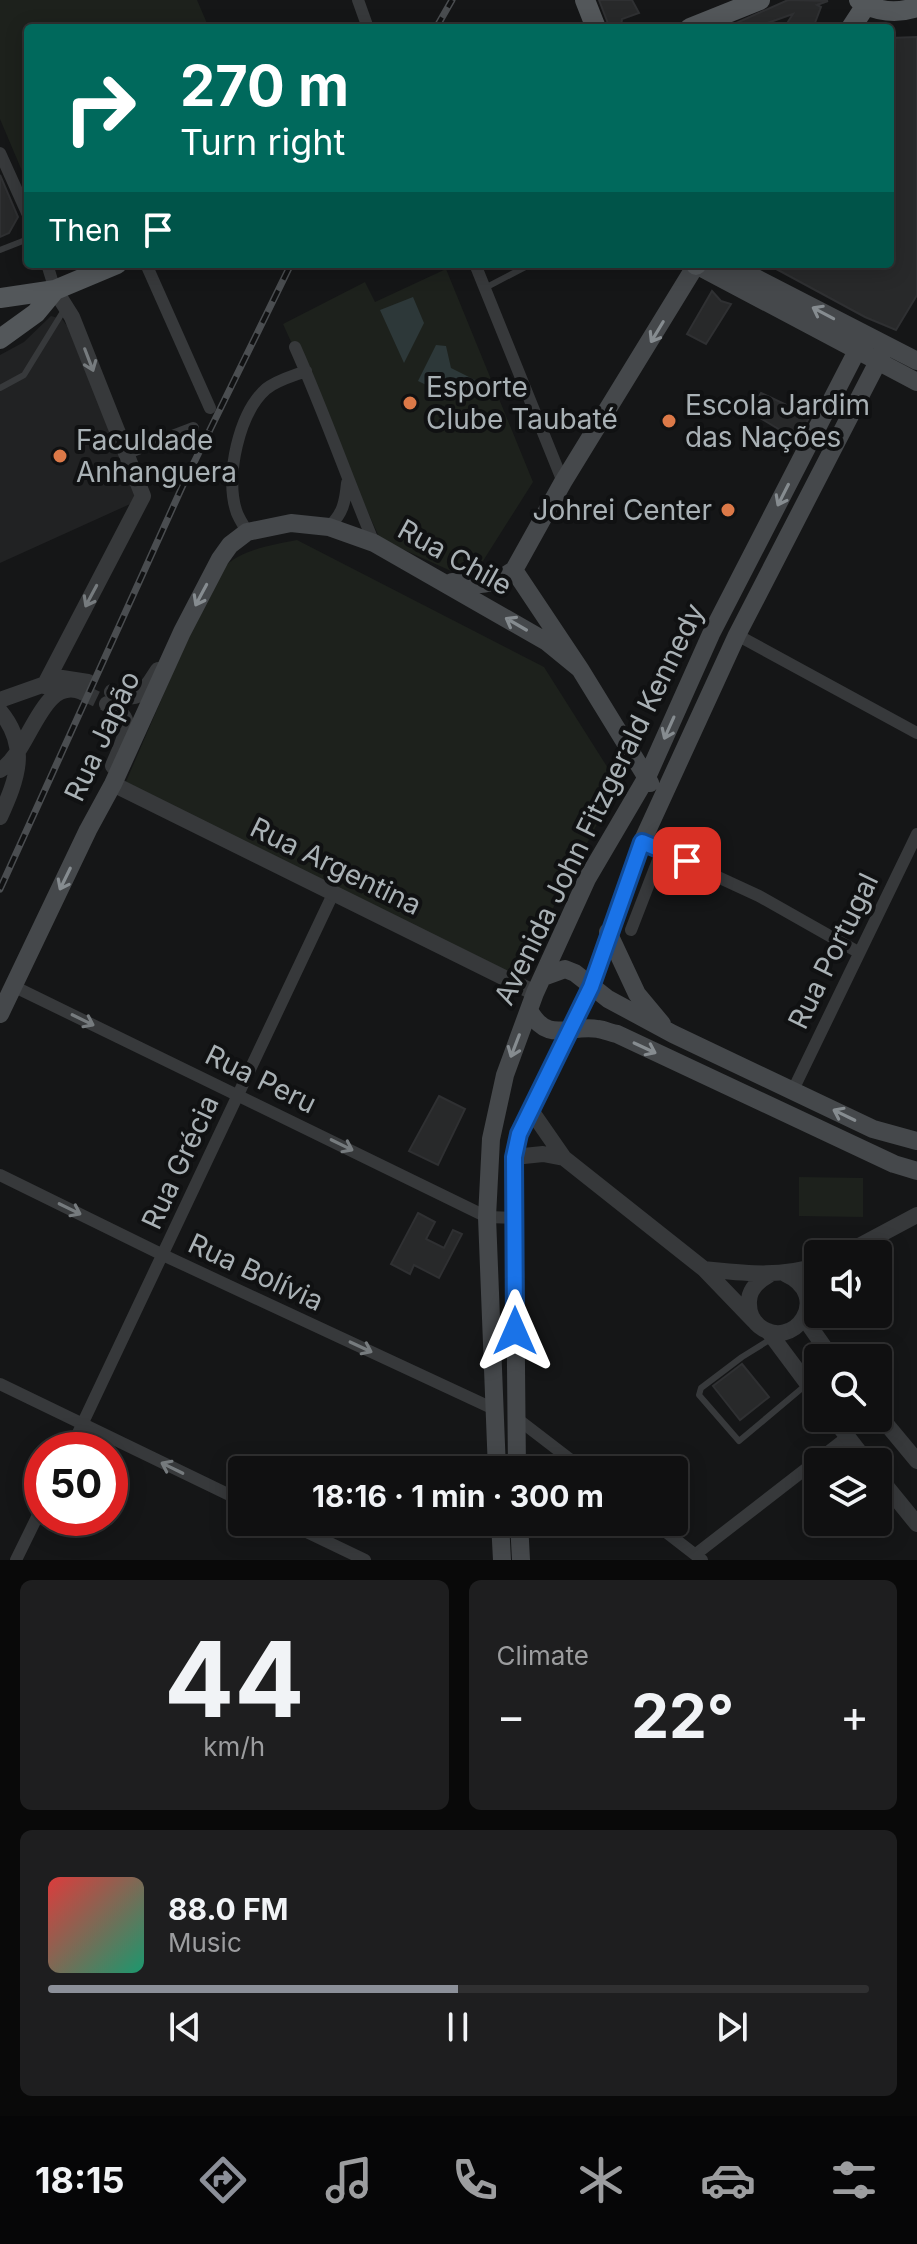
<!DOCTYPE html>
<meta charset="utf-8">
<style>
:root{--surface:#101011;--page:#1e1e1f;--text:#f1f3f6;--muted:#9c9d9f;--line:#303031;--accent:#8c9099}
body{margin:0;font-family:Inter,sans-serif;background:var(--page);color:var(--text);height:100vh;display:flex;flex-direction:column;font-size:30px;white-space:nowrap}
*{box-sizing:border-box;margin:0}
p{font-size:26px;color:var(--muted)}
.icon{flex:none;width:44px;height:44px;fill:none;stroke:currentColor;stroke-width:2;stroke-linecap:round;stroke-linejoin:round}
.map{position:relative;height:1560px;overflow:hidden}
.side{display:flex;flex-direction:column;gap:20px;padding:20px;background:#090909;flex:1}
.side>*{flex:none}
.banner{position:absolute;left:24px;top:24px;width:870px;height:244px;border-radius:8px;box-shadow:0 4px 20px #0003,0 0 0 2px var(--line);background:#00695c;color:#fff;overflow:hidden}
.controls{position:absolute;left:804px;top:1240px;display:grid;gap:16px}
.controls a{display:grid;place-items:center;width:88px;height:88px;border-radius:8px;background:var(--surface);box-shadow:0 4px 20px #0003,0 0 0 2px var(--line);font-size:40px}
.speed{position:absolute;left:24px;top:1432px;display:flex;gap:16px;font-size:40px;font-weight:700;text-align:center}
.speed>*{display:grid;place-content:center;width:104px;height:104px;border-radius:50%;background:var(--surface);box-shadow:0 4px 20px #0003,0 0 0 2px var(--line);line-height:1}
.speed .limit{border:12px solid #d22;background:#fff;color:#111}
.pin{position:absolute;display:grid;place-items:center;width:68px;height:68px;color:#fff;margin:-34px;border-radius:16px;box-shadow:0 4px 12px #0006}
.me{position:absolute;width:88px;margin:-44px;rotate:0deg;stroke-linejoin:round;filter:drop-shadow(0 0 6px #0008)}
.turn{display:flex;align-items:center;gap:28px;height:168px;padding:0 24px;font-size:36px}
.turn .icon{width:104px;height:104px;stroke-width:2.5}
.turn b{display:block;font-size:56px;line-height:68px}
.then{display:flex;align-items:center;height:76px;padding:0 24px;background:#0003;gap:16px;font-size:30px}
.big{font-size:60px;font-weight:700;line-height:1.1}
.side .card{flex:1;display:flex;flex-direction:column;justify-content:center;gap:12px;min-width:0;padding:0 28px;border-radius:12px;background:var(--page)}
.side .dial{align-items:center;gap:0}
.dial b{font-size:104px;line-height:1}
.song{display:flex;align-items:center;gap:24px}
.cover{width:96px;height:96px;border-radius:12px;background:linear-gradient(135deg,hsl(0 70% 55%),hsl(160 70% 35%))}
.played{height:8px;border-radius:4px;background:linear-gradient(90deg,var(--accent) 50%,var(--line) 50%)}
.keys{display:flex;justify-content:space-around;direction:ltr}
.heat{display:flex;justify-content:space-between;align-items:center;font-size:44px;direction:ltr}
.side .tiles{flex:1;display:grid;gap:20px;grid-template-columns:1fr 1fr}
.card:last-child{grid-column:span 2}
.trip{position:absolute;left:228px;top:1456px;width:460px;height:80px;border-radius:8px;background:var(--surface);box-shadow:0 4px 20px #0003,0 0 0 2px var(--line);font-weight:700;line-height:80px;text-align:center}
.tabs{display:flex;height:128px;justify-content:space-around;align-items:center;background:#060607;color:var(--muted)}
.tabs .icon{width:56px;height:56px}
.tabs .selected{color:var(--accent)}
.tabs b{font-size:36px;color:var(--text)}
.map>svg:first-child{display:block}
.built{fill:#212223}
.green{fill:#1d211c}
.water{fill:#2d3839}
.building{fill:#28292a;stroke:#2f3032;stroke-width:2}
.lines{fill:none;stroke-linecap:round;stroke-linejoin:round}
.tertiary-tunnel{stroke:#333537;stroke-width:16;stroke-dasharray:16 8;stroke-linecap:butt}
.service{stroke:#37393b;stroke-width:6}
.minor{stroke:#37393b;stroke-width:12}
.tertiary{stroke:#37393b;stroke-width:16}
.secondary{stroke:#45484b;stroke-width:18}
.primary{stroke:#53575a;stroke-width:20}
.rail-casing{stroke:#4a4d50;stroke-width:7}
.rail{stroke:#101112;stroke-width:4;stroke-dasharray:12;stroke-linecap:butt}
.oneway{stroke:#868c90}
.oneway2{stroke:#767b7e}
.route-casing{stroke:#114b97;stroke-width:20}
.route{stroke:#1a73e8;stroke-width:14}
.poi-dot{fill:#dc7948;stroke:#101112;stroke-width:3}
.labels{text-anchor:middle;stroke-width:8;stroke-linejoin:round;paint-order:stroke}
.poi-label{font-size:28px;fill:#a9b1b5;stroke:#101112;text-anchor:start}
.street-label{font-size:28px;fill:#a9b1b5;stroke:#101112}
</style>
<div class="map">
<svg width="917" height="1560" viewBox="0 0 917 1560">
<rect width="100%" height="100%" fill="#151617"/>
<!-- built -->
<path class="built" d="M51 316 62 319 67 326 139 500 0 563V355L24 342Z"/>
<!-- green -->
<path class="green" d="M0 0H197L209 28H28V185L0 119Z
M446 269 533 482 471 580 380 539 283 324 365 282 375 302Z
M297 540 544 667 618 784 517 977 125 784 208 591C212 584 216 575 222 569 241 549 272 545 297 540Z
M799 1177 863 1178V1217L799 1216Z"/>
<!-- water -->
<path class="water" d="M413 297 424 323 404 363 380 310Z
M436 345 446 346 451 368 475 380 463 403 418 381Z"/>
<!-- building -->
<path class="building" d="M599 0H632L639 13 622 19 621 26H609Z
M788 0 828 1 817 5 821 7 813 28H784L793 14 753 28H725Z
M917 37V295L896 330 865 317 767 264H890V38Z
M0 175 18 217 9 233 0 237Z
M712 291 721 301 731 304 706 344 687 334Z
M761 393 810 416 797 440 750 412Z
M439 1096 465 1109 438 1165 409 1151Z
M418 1213 435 1222 426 1239 444 1248 453 1230 462 1234 439 1278 414 1265 410 1274 391 1264Z
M742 1364 769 1397 740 1420 713 1386Z"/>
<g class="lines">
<!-- tertiary-tunnel -->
<path class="tertiary-tunnel" d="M82 692 107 704"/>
<!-- service -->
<path class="service" d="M0 250 28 239
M485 288 531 264
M0 388 24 375 64 310
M771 1339 742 1357 701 1388 699 1395 739 1441 807 1384"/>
<!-- minor -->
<path class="minor" d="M358 0 368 28
M0 153 28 215
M47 264 55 290
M146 264 210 408
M475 264 563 482
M295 347C324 412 347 478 374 543
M125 454 193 428
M329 527C343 513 345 503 347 483
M247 532C244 525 238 518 236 510 225 476 239 413 266 389 277 380 293 376 306 371
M737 635 917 733
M642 842 759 896 858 952
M631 930 662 850
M13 986 487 1217 514 1218
M793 1090 917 834
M0 1175 163 1255 494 1409
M0 1384 242 1501
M515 1417 584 1470
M70 1450 333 894
M286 1522 365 1560
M653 1522 702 1560
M696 1554 847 1437
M16 1560 42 1507"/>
<!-- tertiary -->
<path class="tertiary" d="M44 686 143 496 72 317 55 290
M112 692C139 704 144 692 158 670
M0 700 62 678 88 682
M107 704C140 719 123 740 113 766
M0 711C30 747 17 779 0 817
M0 770C30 754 41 674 82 692
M113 784 535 993
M530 1109 564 1158 704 1269 754 1321
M514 1157 543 1154 564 1158
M844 1254 917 1215
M704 1269C744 1273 779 1278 818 1265
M769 1275C758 1281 748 1290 749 1304 749 1313 752 1320 759 1326 793 1353 834 1296 785 1274
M806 1291 818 1278
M804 1318 832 1358
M768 1331 818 1398
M878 1414 917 1461
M833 1418 867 1462
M878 1476 917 1524"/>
<!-- secondary -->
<path class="secondary" d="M729 264 917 361
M514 570 580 669 650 783
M452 582C479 586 491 586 514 570L563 482 696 265 917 382
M608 932 637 994 662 1024
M543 977 565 969 575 973 608 999 673 1034 873 1129 917 1141
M529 1010C548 1045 569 1024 598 1029 605 1030 611 1033 617 1034L894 1164 917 1171
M0 1014 88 830 113 784 182 632 220 559 230 545 247 532 291 523 329 527 374 543 547 642 580 669
M497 1470 487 1217 491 1139 505 1075 535 993 587 879 648 775 711 634 865 335
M517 1470 514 1157 519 1134 591 987 642 842 737 635 886 346
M500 1522 502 1560
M519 1522 521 1560"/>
<!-- primary -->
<path class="primary" d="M585 0 596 28
M859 0C876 12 897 14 917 7
M690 28 760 0
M851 28 866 5
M696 265 697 264
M0 298 55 290 117 264
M0 339 36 313 55 290"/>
<defs>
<path id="rail" d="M436 28 452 0
M0 889 183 485 291 264"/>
</defs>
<!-- rail casing -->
<use href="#rail" class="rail-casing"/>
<!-- rail -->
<use href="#rail" class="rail"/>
</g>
<!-- one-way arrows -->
<defs><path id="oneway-shaft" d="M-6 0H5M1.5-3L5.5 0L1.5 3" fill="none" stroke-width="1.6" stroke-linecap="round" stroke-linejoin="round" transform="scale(2)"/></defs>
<g class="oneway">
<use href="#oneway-shaft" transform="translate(823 313) rotate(-152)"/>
<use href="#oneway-shaft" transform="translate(657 332) rotate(121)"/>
<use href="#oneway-shaft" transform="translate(783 495) rotate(117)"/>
<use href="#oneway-shaft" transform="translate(201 595) rotate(118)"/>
<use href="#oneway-shaft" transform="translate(516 624) rotate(-150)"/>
<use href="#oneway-shaft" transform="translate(669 728) rotate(114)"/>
<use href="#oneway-shaft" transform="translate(65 879) rotate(116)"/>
<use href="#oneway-shaft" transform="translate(515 1046) rotate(111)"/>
<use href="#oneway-shaft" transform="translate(645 1048) rotate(25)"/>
<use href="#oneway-shaft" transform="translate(844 1115) rotate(-154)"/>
</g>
<g class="oneway2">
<use href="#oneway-shaft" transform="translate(89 360) rotate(69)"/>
<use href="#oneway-shaft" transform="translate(91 596) rotate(118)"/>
<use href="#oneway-shaft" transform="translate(83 1020) rotate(26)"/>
<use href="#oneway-shaft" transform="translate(342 1145) rotate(26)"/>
<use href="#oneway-shaft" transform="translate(70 1209) rotate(26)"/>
<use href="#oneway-shaft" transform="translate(361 1347) rotate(25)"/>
<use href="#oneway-shaft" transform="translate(172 1468) rotate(-154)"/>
</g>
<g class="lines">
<defs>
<path id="route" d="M515 1331 514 1157 519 1134 591 987 642 842 687 861"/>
</defs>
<!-- route casing -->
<use href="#route" class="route-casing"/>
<!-- route -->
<use href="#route" class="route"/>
</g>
<!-- markers -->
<g class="poi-dot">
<circle cx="410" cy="403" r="8"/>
<circle cx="669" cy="421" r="8"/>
<circle cx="60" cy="456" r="8"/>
<circle cx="728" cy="510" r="8"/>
</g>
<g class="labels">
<!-- poi labels -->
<g class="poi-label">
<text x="426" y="397">Esporte<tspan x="426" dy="32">Clube Taubaté</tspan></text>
<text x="685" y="415">Escola Jardim<tspan x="685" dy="32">das Nações</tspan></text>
<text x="76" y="450">Faculdade<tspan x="76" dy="32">Anhanguera</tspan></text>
<text x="712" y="520" text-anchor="end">Johrei Center</text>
</g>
<!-- street labels -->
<g class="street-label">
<text transform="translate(455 557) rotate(29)" y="10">Rua Chile</text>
<text transform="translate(102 736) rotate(-65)" y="10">Rua Japão</text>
<text transform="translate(599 804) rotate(-64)" y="10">Avenida John Fitzgerald Kennedy</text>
<text transform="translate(336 866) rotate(26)" y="10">Rua Argentina</text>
<text transform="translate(833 951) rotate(-64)" y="10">Rua Portugal</text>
<text transform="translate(261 1079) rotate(26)" y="10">Rua Peru</text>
<text transform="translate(180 1162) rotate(-65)" y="10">Rua Grécia</text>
<text transform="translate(256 1272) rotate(25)" y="10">Rua Bolívia</text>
</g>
</g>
</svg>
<div class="controls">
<a><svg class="icon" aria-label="sound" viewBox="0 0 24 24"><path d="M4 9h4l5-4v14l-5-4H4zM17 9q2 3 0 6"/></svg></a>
<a><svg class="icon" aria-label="search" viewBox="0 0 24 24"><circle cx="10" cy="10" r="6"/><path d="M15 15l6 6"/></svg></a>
<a><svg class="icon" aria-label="layers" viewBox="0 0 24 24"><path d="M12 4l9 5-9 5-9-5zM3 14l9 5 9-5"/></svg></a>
</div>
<div class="speed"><div class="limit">50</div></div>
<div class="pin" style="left:687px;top:861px;background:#d93025"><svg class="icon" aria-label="arrive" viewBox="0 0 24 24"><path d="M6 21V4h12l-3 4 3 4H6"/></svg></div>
<svg class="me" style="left:515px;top:1331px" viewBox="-20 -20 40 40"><path d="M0-17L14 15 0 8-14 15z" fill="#1a73e8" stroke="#fff" stroke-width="4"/></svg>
<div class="trip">18:16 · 1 min · 300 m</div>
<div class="banner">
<div class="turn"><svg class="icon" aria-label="right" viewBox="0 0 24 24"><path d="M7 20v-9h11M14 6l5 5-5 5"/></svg><div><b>270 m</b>Turn right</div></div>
<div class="then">Then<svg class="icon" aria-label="arrive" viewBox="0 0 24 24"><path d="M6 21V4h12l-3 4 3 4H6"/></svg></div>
</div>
</div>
<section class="side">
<div class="tiles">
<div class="card dial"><b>44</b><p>km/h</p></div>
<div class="card"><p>Climate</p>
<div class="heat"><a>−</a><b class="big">22°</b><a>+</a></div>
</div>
<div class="card">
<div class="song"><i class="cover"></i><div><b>88.0 FM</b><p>Music</p></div></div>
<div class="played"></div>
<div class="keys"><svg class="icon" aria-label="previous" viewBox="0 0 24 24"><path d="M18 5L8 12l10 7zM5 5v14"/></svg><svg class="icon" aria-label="pause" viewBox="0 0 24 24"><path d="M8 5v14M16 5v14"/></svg><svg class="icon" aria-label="next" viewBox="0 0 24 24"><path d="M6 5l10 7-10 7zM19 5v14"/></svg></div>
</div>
</div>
</section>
<nav class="tabs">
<b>18:15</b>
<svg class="icon selected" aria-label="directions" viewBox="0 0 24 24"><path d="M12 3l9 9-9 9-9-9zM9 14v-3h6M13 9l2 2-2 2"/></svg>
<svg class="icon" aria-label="music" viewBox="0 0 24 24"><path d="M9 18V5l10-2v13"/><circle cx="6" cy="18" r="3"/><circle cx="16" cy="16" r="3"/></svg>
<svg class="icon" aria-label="phone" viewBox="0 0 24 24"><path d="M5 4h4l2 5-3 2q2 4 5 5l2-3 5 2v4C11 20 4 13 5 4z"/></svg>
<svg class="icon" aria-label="climate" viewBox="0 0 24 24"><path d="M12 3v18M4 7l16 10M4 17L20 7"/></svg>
<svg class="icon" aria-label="car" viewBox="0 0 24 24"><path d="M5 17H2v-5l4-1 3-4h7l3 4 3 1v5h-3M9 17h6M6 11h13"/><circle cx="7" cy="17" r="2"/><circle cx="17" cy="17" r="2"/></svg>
<svg class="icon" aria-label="filters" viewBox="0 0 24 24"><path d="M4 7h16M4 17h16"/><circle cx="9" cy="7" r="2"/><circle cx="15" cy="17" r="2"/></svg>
</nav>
